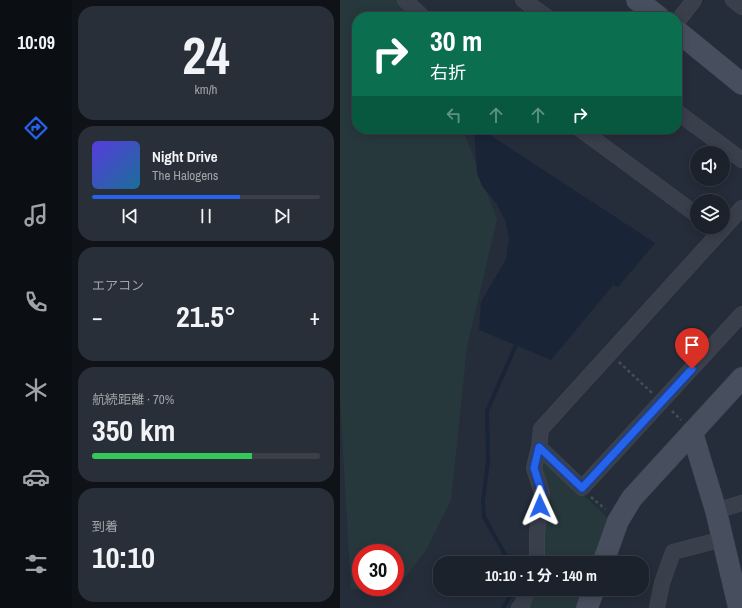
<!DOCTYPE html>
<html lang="ja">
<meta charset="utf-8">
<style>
:root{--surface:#1c222c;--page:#292f38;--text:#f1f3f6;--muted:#a0a4a9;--line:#3a3f48;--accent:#2563eb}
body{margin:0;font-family:"Archivo Narrow","Noto Sans JP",sans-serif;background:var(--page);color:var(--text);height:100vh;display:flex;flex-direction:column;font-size:15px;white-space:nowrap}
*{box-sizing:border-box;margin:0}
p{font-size:13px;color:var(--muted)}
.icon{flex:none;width:22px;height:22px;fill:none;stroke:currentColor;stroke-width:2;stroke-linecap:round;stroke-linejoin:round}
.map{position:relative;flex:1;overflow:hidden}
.side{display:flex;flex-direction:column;gap:6px;padding:6px;background:#0f1318;width:268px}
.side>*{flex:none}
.top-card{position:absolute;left:12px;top:12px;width:330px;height:122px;border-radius:16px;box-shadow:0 2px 10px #0003,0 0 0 1px var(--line);background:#0b6e4f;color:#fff;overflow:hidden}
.controls{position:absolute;left:350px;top:146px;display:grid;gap:8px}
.controls a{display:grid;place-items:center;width:40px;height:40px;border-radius:50%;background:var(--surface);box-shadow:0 2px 10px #0003,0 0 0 1px var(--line);font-size:20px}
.speed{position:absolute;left:12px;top:544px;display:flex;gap:8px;font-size:20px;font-weight:700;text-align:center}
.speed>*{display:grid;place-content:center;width:52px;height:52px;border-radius:50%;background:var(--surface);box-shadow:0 2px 10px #0003,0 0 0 1px var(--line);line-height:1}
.speed .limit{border:6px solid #d22;background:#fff;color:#111}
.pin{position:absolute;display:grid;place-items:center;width:34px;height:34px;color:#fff;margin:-41px -17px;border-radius:50% 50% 50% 0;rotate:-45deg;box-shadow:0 0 4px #0007}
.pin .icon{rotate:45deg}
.me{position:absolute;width:44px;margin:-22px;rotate:359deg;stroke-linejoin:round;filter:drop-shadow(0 0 3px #0008)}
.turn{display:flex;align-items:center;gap:14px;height:84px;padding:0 12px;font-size:18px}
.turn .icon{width:52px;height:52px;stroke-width:2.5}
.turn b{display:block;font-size:28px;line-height:34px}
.lanes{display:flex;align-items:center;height:38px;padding:0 12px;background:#0003;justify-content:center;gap:20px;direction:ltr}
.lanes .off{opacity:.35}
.big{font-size:30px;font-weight:700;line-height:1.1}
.side .tile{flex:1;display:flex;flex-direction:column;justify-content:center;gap:6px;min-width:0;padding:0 14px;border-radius:16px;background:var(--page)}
.side .dial{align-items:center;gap:0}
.dial b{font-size:52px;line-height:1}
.song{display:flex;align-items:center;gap:12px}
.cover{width:48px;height:48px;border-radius:6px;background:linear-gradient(135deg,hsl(250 70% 55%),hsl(200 70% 35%))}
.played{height:4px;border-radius:2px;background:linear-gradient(90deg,var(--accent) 65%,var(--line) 65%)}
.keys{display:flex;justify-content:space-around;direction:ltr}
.heat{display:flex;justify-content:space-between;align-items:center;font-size:22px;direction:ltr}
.charge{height:6px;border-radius:3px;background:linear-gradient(90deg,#34c759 70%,var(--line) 0)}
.trip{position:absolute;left:93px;top:556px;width:216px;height:40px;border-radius:16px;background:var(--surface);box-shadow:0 2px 10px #0003,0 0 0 1px var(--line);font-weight:700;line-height:40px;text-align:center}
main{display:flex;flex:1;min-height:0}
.tab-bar{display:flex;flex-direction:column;width:72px;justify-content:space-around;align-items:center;background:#0b0e12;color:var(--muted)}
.tab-bar .icon{width:28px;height:28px}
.tab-bar .on{color:var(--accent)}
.tab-bar b{font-size:18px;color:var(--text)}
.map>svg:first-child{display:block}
.green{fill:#27383c;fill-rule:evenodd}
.water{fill:#192437}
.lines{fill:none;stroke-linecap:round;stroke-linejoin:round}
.stream{stroke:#192437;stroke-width:4}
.street-casing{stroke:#424854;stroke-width:16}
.secondary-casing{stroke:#424854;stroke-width:22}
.path{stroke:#405154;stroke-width:2.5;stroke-dasharray:3 3;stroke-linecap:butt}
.street{stroke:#393f4b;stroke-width:15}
.secondary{stroke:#474e5d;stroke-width:21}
.route-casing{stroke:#184099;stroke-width:10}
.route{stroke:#2563eb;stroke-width:7}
</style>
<main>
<nav class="tab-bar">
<b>10:09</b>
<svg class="icon on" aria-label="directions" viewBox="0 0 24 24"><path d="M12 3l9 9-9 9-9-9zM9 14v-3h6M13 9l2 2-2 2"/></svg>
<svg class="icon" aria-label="music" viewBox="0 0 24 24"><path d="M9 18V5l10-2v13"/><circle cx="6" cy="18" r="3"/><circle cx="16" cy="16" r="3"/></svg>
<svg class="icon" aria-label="phone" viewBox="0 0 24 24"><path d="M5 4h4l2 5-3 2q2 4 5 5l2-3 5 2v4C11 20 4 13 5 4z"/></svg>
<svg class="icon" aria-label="climate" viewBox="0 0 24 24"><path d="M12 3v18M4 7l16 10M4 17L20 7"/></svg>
<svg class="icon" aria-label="car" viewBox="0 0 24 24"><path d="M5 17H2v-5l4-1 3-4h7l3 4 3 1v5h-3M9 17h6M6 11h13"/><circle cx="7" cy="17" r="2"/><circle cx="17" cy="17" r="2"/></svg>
<svg class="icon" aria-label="filters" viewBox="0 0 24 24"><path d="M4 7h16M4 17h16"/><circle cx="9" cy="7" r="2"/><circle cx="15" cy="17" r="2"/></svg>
</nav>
<section class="side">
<div class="tile dial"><b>24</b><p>km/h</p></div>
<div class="tile">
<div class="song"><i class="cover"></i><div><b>Night Drive</b><p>The Halogens</p></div></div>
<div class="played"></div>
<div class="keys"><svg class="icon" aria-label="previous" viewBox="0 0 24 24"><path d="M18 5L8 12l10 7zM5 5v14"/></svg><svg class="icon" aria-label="pause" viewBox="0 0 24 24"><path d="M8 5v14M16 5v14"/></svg><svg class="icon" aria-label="next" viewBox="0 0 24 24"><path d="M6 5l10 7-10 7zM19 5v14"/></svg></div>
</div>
<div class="tile"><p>エアコン</p>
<div class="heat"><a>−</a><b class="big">21.5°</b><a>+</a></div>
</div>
<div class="tile"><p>航続距離 · 70%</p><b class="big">350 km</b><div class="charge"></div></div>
<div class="tile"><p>到着</p><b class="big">10:10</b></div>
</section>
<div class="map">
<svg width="402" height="608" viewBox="0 0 402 608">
<rect width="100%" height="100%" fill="#252d3a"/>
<!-- green -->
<path class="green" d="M0 0H59L77 17H17V129H124V132L157 219 127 347 111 500 86 550 54 592 11 589 0 400ZM21 553H55V587H21Z
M208 462 269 519 253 563H201L197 464Z
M192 589H244L237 608H184Z"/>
<!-- water -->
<path class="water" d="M134 129H141L315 243 278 287 273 285 211 360 139 330 141 302 166 259 169 238 165 220 156 203 142 186 137 173Z"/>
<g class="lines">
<!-- stream -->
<path class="stream" d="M170 563 144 517 143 501 148 461 147 411 176 345
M163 608 174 589"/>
<defs>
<path id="street" d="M65 0 83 17
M183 0 207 17
M393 0 402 7
M337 22 354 0
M337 112 402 160
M240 129 357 215
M373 227 380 232 201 429 199 447 242 488 402 314
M380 232 402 208
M376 511 402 503
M197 563V533L202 493 194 468 199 447
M179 608 182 605 188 589
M317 608 322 583 333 552 383 539"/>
<path id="secondary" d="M297 0 319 17
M337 31 402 84
M352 432 376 511 399 608
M263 563 278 521 292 498 402 378
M247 608 254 589"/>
</defs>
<!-- street casing -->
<use href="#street" class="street-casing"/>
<!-- secondary casing -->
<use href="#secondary" class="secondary-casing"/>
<!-- path -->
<path class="path" d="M279 362 312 393
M332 411 341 420
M251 497 265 509"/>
<!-- street -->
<use href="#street" class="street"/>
<!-- secondary -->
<use href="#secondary" class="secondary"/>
</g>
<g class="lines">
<defs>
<path id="route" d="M200 506 202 493 194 468 199 447 242 488 352 369"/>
</defs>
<!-- route casing -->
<use href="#route" class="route-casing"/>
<!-- route -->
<use href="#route" class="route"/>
</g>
</svg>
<div class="controls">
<a><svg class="icon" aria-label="sound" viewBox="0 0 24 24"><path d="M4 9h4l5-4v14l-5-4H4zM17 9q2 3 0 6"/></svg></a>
<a><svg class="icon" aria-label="layers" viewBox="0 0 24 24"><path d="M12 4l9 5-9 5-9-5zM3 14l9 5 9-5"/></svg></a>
</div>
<div class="speed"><div class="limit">30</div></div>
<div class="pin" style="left:352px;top:369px;background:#d93025"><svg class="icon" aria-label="arrive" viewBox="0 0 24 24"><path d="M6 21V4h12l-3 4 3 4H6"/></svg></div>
<svg class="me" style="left:200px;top:506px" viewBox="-20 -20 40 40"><path d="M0-17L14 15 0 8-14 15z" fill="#2563eb" stroke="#fff" stroke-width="4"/></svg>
<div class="trip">10:10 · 1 分 · 140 m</div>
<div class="top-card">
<div class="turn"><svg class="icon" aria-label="right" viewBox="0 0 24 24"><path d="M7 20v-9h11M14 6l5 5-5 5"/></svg><div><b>30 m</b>右折</div></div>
<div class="lanes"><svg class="icon off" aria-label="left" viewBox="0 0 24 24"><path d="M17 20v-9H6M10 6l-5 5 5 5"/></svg><svg class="icon off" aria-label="ahead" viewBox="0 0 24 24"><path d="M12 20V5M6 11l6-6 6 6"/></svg><svg class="icon off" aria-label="ahead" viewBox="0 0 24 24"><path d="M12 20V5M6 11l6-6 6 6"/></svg><svg class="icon" aria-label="right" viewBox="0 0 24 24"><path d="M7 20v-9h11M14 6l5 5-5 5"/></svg></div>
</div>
</div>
</main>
